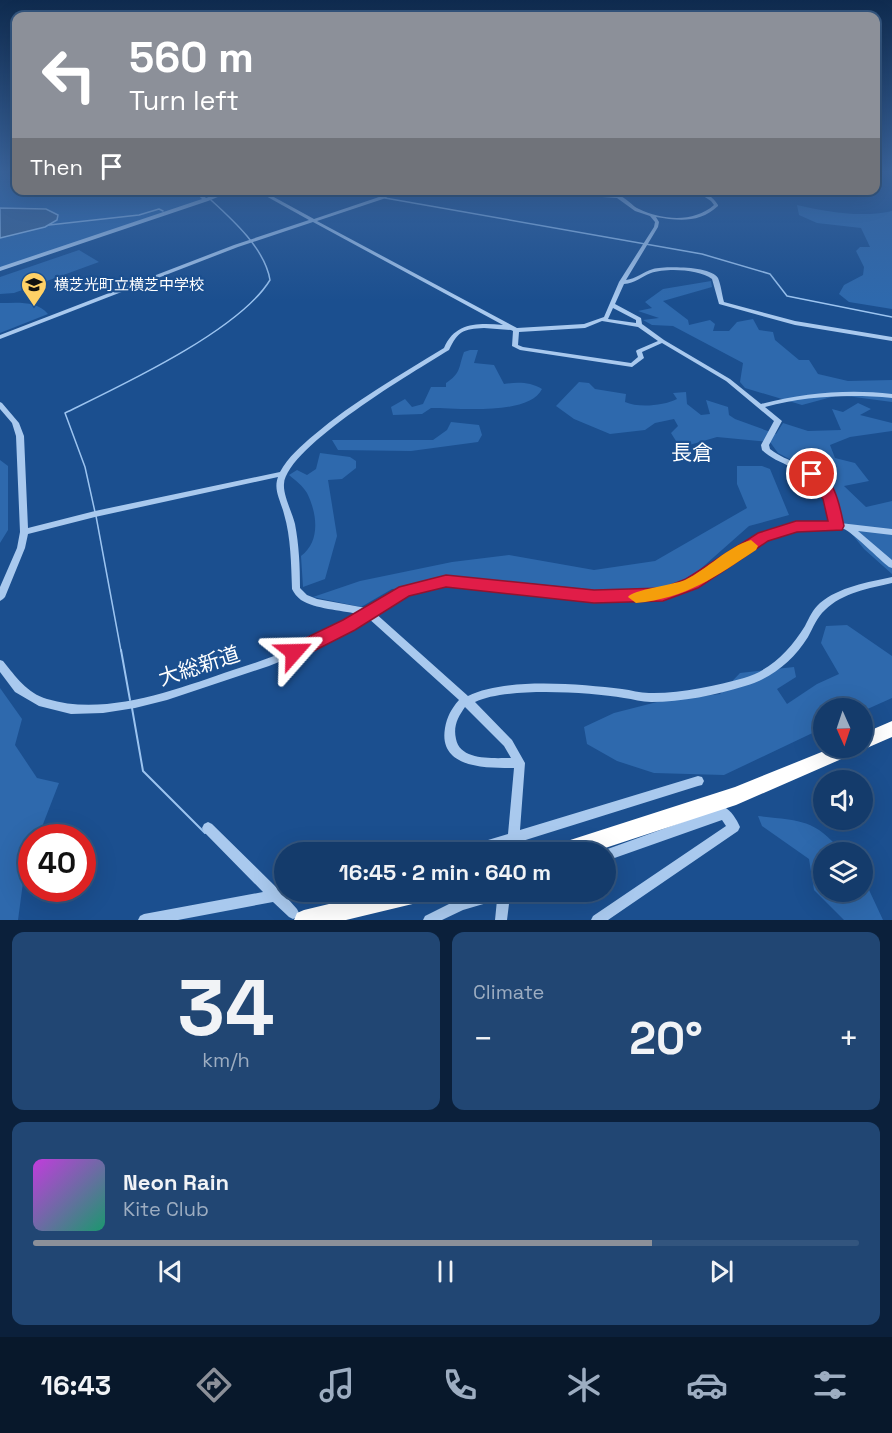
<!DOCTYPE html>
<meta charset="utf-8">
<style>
:root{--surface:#143b6b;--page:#214673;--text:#f1f3f6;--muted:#9dadc1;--line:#33557e;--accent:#8c9099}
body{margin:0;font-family:"Space Grotesk","Noto Sans JP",sans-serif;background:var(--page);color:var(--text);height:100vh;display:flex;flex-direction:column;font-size:22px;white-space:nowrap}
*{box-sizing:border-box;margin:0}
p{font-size:20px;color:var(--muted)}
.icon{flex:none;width:33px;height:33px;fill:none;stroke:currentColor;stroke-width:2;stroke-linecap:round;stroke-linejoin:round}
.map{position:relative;height:920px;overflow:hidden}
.details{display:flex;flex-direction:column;gap:12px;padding:12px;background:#0b203b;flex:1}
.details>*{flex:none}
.guide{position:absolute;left:12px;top:12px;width:868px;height:183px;border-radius:12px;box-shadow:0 6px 24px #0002,0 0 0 2px var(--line);background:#8c9099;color:#fff;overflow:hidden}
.needle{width:39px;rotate:177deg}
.tools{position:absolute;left:813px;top:698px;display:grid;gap:12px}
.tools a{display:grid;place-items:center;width:60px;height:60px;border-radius:50%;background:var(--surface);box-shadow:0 6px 24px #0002,0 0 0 2px var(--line);font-size:30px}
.speed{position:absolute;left:18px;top:824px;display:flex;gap:12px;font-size:30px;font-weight:700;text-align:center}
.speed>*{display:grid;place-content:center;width:78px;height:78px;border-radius:50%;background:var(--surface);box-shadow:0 6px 24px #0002,0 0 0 2px var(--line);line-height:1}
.speed .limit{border:9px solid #d22;background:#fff;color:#111}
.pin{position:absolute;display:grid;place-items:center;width:51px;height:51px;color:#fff;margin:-26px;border:3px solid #fff;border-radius:50%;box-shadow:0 2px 6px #0007}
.me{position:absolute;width:66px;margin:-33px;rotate:65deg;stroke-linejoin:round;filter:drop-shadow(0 0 4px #0008)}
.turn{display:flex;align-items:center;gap:21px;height:126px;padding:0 18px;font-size:27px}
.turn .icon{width:78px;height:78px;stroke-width:2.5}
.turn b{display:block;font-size:42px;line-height:51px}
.then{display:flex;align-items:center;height:57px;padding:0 18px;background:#0003;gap:12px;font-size:22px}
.big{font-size:45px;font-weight:700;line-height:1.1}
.details .card{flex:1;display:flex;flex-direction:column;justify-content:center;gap:9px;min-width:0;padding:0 21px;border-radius:12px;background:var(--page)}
.details .dial{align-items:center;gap:0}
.dial b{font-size:78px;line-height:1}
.song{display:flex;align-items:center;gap:18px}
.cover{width:72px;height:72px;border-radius:9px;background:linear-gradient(135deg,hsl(290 70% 55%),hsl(160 70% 35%))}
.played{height:6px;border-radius:3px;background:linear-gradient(90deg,var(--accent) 75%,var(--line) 75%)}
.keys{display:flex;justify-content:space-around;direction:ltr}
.heat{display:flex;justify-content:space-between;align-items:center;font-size:33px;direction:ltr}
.details .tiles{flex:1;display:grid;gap:12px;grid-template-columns:1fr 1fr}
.card:last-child{grid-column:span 2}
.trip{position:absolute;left:274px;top:842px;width:342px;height:60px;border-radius:30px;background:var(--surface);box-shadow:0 6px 24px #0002,0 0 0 2px var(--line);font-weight:700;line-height:60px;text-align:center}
.tabs{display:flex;height:96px;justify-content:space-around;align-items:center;background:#08182b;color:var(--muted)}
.tabs .icon{width:42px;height:42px}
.tabs .selected{color:var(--accent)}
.tabs b{font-size:27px;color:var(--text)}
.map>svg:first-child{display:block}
.green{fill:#2e69ad}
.water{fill:#3c6290;stroke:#9cc4f0;stroke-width:1.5}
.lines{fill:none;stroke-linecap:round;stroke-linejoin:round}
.stream-far1{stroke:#9cc4f0;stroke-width:1.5}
.stream{stroke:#9cc4f0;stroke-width:2}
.minor-tunnel{stroke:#3d69a0;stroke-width:11;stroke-dasharray:11 5;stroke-linecap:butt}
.minor{fill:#a9c9ee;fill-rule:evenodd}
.highway{fill:#fff;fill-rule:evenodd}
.route{fill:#e11d48;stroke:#92132f;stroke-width:1.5}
.slow{fill:#f59e0b}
.labels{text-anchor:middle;stroke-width:4.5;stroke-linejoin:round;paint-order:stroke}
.far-poi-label{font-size:15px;fill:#fff;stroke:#1b4f8f;text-anchor:start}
.quarter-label{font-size:21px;fill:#fff;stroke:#1b4f8f}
.near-street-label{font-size:21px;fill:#fff;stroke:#1b4f8f}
</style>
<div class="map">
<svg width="892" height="920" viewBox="0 0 892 920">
<rect width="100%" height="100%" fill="#1b4f8f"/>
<!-- green -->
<path class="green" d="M0 172H16V190H193L204 199 0 268Z
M797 205C828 212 860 218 892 211V309L849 302 839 294 844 285 863 275 864 267 856 251 860 247H870L861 228 817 223 799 215Z
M79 250 99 262 14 293 0 294V277Z
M711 281 712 287 663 301 688 320 689 325 710 320 715 324 713 331H729L737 322 753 319 759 330 773 332 775 340 799 360H809L818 374 848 381 892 380V402L839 395 802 405 745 388 740 382 743 363 673 326 652 325 643 320 659 318 638 311 652 308 645 302 663 289Z
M0 303C16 303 37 300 48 314L0 333Z
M470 350H478L474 363 494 365 504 384C518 382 530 382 542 389 529 416 457 408 431 408L422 414 393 415 391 407 405 399 412 407 423 404 431 387H446V383C461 373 458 369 464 352Z
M579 382 589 383 595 389 626 394 625 402C638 408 663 406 677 399L673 393 686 392 687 404 701 415 710 414 706 400 728 407 729 415 735 419 776 434 783 423 808 431 841 430 832 409 843 412 858 403 871 409 860 415 892 423V431L850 437 830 445 835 458 855 463 869 481 844 486 866 507 892 501V574L864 549 842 522 834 503 837 496 814 472 778 453 770 442 717 437 686 446 676 441 671 433 678 426 674 419 655 423 645 430 610 434 574 419 556 406Z
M451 422 479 425 482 435 478 442 411 451 338 450 332 440H433L447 430Z
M320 453 350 457 356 461V468L342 479 328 480 337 536 325 579 303 587 301 556C321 541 317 513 307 493 303 486 295 480 289 475L297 470 307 475 316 469Z
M0 460 8 466V530L0 543Z
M737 466H762L770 469 789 515 749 526 697 572 670 587 623 593 528 583 392 589 361 607 313 597 360 581 452 562 509 555 594 570 655 561 747 508 737 484Z
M847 625 892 656V698L863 711 862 708H824L823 728 724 775 654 773 617 761 587 744 584 727 614 713 657 702 720 694 740 673 794 667 796 677 777 689 787 704 817 684 839 674 821 643 826 626Z
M0 688 22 719 15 745 37 778 59 783 38 837H32L31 854 24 875 18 920H0Z
M758 816C799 821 814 818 842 852H824V891H862L863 877 883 920H844L814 890 809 859 762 826Z"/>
<!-- water -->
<path class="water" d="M0 208 46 209 58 215 57 220 45 227 0 238Z"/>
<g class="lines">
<!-- stream-far1 -->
<path class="stream-far1" d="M345 190 381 197
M385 198 702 254 770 274 787 296 892 317
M49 225 139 215 159 209 163 211
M95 512 85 467 65 413C120 386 239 331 270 280 265 249 233 220 211 200
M96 516 121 651"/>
<!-- stream -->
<path class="stream" d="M121 650 130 700
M132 708 143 771 205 833"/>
<!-- minor-tunnel -->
<path class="minor-tunnel" d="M511 852 513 838"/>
<!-- minor -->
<path class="minor" d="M193 190H198L206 198 227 190H235L208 201 0 271V267L202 199Z
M255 190H261L314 219 382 196 390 190H395L386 198 317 221 517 328 584 324 604 317 619 282 654 227 655 222 650 216 635 211 617 198 602 197H566L556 195 547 190C556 190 565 195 574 195 589 196 606 191 620 196 628 199 632 206 639 209 662 220 694 223 714 205L711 201 694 190C704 190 713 197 718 205V206C700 223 679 221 656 217L659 222 658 227 626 280C636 279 643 272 653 269 665 266 711 266 718 278 721 285 722 295 724 302L795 321 892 337V341L795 325 719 304 712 279C699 269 666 268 651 273 641 277 635 283 624 284L615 304 641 318 642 324 664 340 730 379 761 404C805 393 847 389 892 394V398C849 394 807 396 765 407L782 421 769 445 770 449C779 456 789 460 799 464 824 476 835 497 840 523L892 529V535L858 531 892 560V568L889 567C881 561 851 531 844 529 841 529 838 530 835 529 829 529 823 528 817 528 801 528 784 531 769 537 740 550 717 575 688 588 671 597 651 600 631 601 589 603 547 596 505 591 482 588 459 583 437 586 415 590 394 601 374 612L468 696C506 677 580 684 622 689 631 690 640 693 649 693 678 694 716 686 744 678 771 670 790 650 805 626 809 618 813 609 820 603 839 587 868 582 892 577V583C870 588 842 593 825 610 817 617 813 628 808 637 793 661 772 678 745 686 716 695 682 702 651 702 642 702 633 699 624 698 588 692 507 687 475 702L512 740 525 763 520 830 698 776 702 777 704 781 702 785 698 786 487 852H462L464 848 468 846 508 834 514 768C487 768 438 769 445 728 447 717 451 709 459 700L367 617 311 649 269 666 167 700 135 708 103 713 71 714 39 706 15 692 0 672V660L3 661C16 677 27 693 47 699 106 717 177 689 233 670 258 662 282 654 306 643 323 634 340 624 357 614 341 610 315 609 301 600 297 597 294 593 292 589 291 564 291 538 284 514 281 501 273 490 278 477L95 517 28 534 25 548 5 597 3 599 0 601V587L17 548 20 532 16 436 12 423 0 409V402L2 403 19 423 24 436 28 528 95 511 280 472C288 457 302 445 314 435 354 401 400 375 444 348 455 322 479 323 503 325L313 222 238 247 0 339V335L234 245 309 220ZM613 308 636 320V323L608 319ZM602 321 638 327 658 341 637 350 636 351 638 357 631 363 523 347 518 345 519 332 585 328ZM484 328 511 330 513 331 512 346 520 350 632 367 644 358 642 352 662 343 726 381 774 421 761 445 762 450C770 458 781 462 791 467 818 479 827 495 832 523 808 521 782 523 760 534 745 542 732 552 718 562 702 573 685 585 666 590 647 595 626 595 606 594 556 593 506 581 456 578L437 580 408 588 392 594 366 608 317 599 307 595 300 588C300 566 299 545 295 524 292 512 283 495 284 484 287 446 415 371 449 350 458 331 463 329 484 328ZM465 707 504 746 511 758C494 758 460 761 456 739 453 726 458 717 465 707Z
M724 807C731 810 737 820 740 827L738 831 608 920H591L593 916 726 826 722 820 606 861V852H601L602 851Z
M208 822 212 824 278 889 285 888V891H306L304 895 288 899 297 909 299 913 297 917 293 919 289 917 273 902 178 920H138L140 916 144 914 263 892 204 832 202 828 204 824Z
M484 891H512L510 896 507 920H495L497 900 463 910 442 920H423L425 916 461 898Z"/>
<!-- highway -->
<path class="highway" d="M892 721V737L736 805 593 852H554L557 845 564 842 735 787 834 747H862V734Z
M383 891H435L432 898 425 901 346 920H294L297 913 304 910Z"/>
</g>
<!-- sky -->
<linearGradient id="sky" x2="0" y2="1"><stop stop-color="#0f2b4f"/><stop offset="0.57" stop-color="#39639b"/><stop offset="1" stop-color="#39639b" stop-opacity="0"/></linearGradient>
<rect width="892" height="301" fill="url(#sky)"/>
<!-- route -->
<path class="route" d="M812 469C835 475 840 507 844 526L842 530 797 532 768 541 698 588 663 601 594 603 446 587 409 596 355 630 300 658 294 660 287 658 285 652 287 647 343 620 399 587 446 575 594 590 663 588 686 579 758 533 796 521H828L823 499 805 474Z"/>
<!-- slow -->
<path class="slow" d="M751 540 758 546 756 550C715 577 687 598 636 603L628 597C632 590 673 585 685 580 708 569 727 547 751 540Z"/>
<!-- icons -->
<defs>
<symbol id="school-pin" viewBox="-11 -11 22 30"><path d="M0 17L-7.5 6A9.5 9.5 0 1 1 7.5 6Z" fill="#ffd166" stroke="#1b4f8f"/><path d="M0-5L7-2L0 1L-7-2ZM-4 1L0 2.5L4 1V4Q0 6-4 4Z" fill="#111"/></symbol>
</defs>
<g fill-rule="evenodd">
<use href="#school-pin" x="19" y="270" width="30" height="40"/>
</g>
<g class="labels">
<!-- far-poi labels -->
<g class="far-poi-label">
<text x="54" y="290">横芝光町立横芝中学校</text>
</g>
<!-- quarter labels -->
<g class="quarter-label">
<text x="692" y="460">長倉</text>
</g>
<!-- near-street labels -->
<g class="near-street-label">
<text transform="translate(199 666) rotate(-18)" y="7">大総新道</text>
</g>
</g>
</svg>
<div class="tools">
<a><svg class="needle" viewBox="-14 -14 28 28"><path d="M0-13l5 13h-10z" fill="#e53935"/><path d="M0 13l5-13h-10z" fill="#9dadc1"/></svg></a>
<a><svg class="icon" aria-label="sound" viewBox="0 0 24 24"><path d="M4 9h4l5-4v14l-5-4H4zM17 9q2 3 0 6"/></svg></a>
<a><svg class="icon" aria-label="layers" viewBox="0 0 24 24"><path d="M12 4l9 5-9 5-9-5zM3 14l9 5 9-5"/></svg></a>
</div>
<div class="speed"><div class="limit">40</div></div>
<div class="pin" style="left:812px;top:474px;background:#d93025"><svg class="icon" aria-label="arrive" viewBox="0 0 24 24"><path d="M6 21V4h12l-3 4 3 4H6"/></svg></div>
<svg class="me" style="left:294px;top:652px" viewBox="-20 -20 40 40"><path d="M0-17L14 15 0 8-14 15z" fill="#e11d48" stroke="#fff" stroke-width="4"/></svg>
<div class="trip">16:45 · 2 min · 640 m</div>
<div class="guide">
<div class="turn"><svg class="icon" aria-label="left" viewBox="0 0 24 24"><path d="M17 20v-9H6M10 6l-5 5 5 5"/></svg><div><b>560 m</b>Turn left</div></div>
<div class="then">Then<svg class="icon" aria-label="arrive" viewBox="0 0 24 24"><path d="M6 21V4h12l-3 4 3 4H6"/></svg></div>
</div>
</div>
<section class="details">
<div class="tiles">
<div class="card dial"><b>34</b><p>km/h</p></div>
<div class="card"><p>Climate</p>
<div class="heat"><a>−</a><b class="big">20°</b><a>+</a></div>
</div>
<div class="card">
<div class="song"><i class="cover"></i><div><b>Neon Rain</b><p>Kite Club</p></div></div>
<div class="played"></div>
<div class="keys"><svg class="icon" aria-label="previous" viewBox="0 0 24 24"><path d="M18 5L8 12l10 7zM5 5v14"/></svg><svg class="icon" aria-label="pause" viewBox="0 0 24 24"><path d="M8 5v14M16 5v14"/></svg><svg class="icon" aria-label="next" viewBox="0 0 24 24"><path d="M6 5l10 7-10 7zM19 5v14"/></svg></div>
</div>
</div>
</section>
<nav class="tabs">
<b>16:43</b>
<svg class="icon selected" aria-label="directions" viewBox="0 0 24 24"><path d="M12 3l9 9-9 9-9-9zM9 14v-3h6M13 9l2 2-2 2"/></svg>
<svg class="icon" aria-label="music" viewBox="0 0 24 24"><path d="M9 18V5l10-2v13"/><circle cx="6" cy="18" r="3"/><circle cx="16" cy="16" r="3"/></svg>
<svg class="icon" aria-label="phone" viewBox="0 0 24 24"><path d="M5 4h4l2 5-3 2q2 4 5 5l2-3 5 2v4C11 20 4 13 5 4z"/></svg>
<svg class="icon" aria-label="climate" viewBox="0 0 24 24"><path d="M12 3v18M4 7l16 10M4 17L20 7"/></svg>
<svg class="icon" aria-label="car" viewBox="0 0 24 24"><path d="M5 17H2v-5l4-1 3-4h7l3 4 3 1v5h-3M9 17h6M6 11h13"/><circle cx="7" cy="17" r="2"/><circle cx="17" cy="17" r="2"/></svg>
<svg class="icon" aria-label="filters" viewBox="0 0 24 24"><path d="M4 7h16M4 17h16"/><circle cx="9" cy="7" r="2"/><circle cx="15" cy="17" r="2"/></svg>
</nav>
